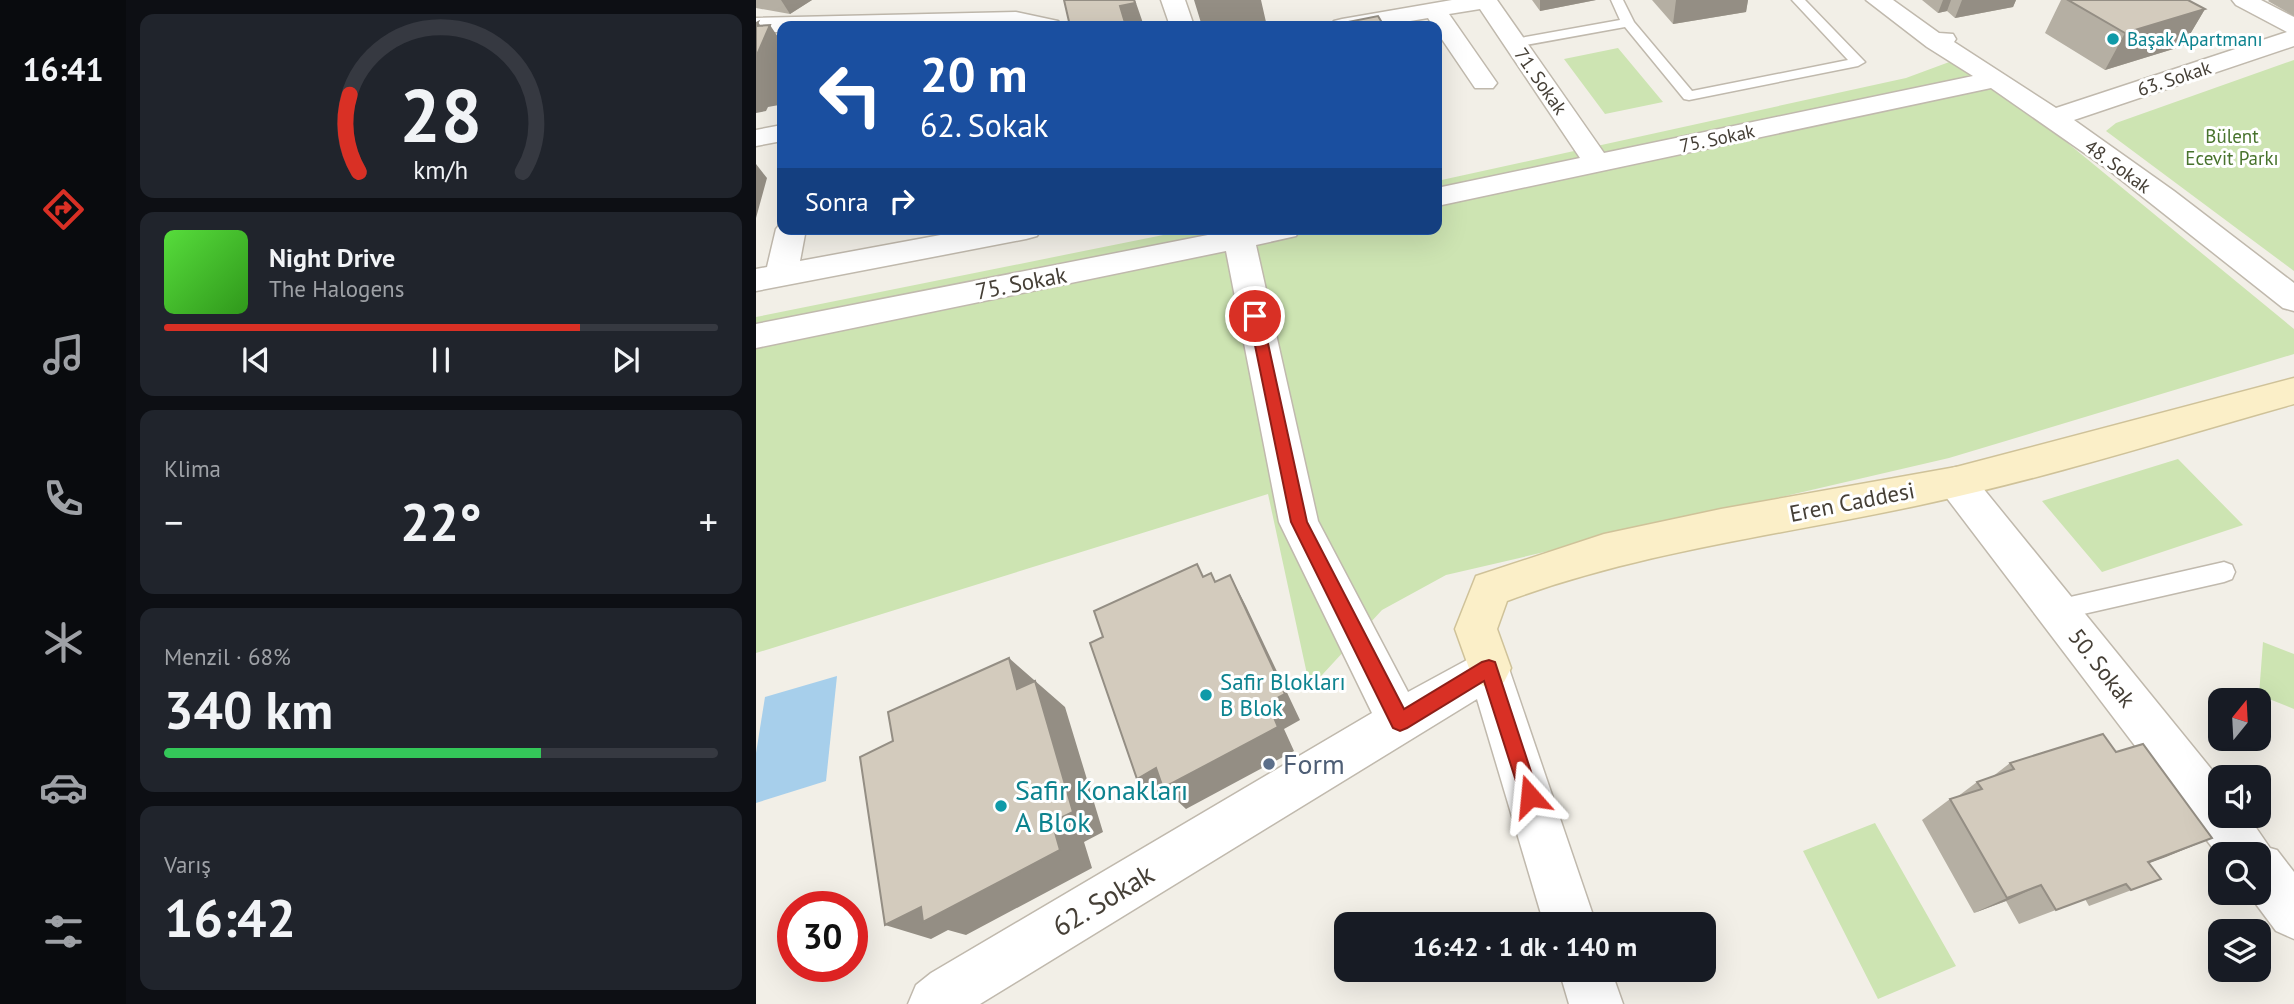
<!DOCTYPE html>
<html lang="tr">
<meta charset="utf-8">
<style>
:root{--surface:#171b24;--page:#20242c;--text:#f1f3f6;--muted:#9ea1a6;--line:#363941;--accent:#d93025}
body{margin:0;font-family:"PT Sans",sans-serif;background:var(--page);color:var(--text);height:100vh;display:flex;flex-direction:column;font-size:26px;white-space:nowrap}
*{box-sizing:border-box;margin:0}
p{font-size:23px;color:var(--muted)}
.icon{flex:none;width:38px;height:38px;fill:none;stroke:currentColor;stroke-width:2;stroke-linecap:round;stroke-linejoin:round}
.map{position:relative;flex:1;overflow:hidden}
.sheet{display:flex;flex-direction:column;gap:14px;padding:14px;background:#0d0f14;width:630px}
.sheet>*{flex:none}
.guide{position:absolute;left:21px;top:21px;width:665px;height:214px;border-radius:14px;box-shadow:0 7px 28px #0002;background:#1a4fa0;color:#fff;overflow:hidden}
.needle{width:46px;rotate:18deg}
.buttons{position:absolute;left:1452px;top:688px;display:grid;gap:14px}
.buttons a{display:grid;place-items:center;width:63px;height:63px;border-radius:14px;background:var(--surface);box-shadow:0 7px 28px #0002;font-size:35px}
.speed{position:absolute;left:21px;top:891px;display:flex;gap:14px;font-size:35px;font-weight:700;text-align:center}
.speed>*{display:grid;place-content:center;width:91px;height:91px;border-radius:50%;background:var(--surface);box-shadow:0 7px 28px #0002;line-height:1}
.speed .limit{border:10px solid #d22;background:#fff;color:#111}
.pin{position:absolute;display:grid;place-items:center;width:60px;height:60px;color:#fff;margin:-30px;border:4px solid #fff;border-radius:50%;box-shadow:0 2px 7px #0007}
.me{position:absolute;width:77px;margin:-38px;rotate:342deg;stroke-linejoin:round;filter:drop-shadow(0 0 5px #0008)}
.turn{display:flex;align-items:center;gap:24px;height:147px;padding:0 28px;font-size:32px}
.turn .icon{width:91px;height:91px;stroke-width:2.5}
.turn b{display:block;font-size:49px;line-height:60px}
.then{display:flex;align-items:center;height:66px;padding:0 28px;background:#0003;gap:14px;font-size:26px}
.big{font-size:52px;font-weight:800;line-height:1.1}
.sheet .card{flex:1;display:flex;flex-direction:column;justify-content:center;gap:10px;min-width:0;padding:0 24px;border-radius:14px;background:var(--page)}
.sheet .dial{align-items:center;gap:0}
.dial svg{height:182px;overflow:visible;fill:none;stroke:var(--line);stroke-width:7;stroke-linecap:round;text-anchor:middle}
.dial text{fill:var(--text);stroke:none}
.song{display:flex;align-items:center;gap:21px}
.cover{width:84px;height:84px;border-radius:10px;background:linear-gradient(135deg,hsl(110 70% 55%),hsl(110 70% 35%))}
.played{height:7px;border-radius:4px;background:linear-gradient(90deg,var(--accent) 75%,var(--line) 75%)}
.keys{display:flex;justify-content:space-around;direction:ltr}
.heat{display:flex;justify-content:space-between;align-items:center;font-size:38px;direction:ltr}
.charge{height:10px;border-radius:5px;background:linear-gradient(90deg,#34c759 68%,var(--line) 0)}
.trip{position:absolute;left:578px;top:912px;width:382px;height:70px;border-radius:14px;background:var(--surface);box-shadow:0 7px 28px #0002;font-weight:800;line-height:70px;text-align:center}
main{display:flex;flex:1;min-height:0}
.tab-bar{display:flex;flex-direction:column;width:126px;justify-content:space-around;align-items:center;background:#090b0e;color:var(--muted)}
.tab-bar .icon{width:49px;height:49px}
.tab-bar .active{color:var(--accent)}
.tab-bar b{font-size:32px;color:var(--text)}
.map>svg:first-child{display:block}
.green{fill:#cde4b2}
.water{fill:#a7cfeb}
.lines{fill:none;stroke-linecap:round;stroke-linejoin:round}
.lane-casing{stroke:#c0b9ad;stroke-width:3}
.street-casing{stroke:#c0b9ad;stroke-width:3}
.secondary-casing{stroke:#cfc299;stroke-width:3}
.lane{fill:#fff;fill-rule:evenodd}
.street{fill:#fff;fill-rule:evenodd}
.secondary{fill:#fbefc8;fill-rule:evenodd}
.wall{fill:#b5afa3}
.shaded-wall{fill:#948e84}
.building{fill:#d3cbbd;stroke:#948e84;stroke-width:2}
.route{fill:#d93025;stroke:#8d1f18;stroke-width:2}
.culture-dot{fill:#0f9aa8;stroke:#fff;stroke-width:2.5}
.service-dot{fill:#5c6f8a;stroke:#fff;stroke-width:2.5}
.labels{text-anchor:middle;stroke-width:6;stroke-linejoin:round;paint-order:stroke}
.far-culture-label{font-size:19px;fill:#0d838f;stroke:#fff;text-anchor:start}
.far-street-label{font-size:19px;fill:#453f36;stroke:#fff}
.far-park-label{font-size:19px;fill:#48732d;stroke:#fff}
.street-label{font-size:23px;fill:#453f36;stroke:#fff}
.culture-label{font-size:23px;fill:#0d838f;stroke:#fff;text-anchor:start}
.near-service-label{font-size:28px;fill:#4e5e75;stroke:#fff;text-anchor:start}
.near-culture-label{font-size:28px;fill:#0d838f;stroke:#fff;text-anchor:start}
.near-street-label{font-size:28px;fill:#453f36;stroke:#fff}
</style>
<main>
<nav class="tab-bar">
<b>16:41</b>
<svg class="icon active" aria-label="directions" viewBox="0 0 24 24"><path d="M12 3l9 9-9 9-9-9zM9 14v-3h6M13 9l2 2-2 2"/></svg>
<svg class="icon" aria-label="music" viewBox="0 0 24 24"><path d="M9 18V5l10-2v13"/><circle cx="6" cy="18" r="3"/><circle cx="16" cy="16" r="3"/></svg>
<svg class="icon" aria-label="phone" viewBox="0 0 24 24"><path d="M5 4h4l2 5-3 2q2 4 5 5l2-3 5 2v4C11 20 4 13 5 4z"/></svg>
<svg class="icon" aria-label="climate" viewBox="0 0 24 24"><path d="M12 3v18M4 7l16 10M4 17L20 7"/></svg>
<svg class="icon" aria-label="car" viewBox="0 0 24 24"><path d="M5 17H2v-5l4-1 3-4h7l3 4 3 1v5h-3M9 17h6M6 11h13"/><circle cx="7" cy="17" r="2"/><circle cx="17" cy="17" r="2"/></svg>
<svg class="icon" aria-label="filters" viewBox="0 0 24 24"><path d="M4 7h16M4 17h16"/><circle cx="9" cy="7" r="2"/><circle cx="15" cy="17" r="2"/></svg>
</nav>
<section class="sheet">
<div class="card dial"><svg viewBox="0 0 100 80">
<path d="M14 69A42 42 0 1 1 86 69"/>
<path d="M14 69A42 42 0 0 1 10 35" stroke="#d93025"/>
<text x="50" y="56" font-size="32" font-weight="700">28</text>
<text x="50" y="72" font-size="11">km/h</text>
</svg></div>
<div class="card">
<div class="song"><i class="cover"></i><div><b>Night Drive</b><p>The Halogens</p></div></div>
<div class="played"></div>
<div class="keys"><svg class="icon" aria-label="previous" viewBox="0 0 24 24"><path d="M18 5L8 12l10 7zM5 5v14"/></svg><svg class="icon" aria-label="pause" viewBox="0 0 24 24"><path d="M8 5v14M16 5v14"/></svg><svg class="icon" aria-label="next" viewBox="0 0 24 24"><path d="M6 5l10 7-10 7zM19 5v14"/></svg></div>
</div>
<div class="card"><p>Klima</p>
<div class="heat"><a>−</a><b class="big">22°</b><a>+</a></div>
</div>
<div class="card"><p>Menzil · 68%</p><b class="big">340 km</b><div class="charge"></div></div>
<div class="card"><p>Varış</p><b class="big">16:42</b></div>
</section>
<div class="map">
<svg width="1538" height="1004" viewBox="0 0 1538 1004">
<rect width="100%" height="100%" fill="#f2efe7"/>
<!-- green -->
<path class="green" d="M862 48 907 102 849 114 808 59Z
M1538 60V271L1350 131 1360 123Z
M1196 61 1235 80 1538 329V354L1193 458 690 575 626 610 554 688 512 494 0 653V317L437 229H681V181L1150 78Z
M1422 459 1487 525 1346 572 1286 501Z
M1507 642 1538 654V709L1503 695Z
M1119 823 1200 966 1122 999 1047 851Z"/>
<!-- water -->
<path class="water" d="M81 676 70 781 0 803V753L9 697Z"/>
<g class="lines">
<defs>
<path id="lane" d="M855 0H867L878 22 936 91 1092 60 1036 0H1049L1109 62 1102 66 933 100 928 99 869 27 759 47 752 43 759 39 864 20Z
M1468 562 1476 565 1479 572 1476 579 1468 582 1301 620 1293 617 1290 610 1293 603 1301 600Z"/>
<path id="street" d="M405 0H429L438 26H414Z
M696 0H741L848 153 1217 76 1171 47 1110 0H1137L1183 33 1197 34 1200 39 1198 42 1300 108 1531 32 1480 5 1476 0H1505L1538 17V46L1318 120 1418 191 1538 283V311L1527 308 1354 171 1235 88 681 206V188L824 158 724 9 693 14 741 83 737 88H719L681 32V26H677L672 18 625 26H574L578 21 586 19Z
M260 12 302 21 306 26H26V32H0V18Z
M26 125V141L0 146V130Z
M26 222V229H50L44 261 217 229H285L281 236 270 239 0 291V269L11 267 20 229Z
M466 229H544L540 236 500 245 562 521 652 692 733 648 748 654 840 924H788L721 699 224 1004H152L160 985 175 973 616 713 523 522 470 251 0 348V324L467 232Z
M1200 467 1213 471 1465 781V816H1492L1514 848 1521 850 1538 872V939L1520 931 1491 892H1503V854H1465V859L1187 493 1181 482 1187 471Z
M803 970H855L867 1004H813Z"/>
<path id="secondary" d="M1538 378V404C1414 439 1290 478 1164 505 1025 535 885 551 751 601L741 629 755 668 748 682 733 688 718 682 699 629 720 576 848 534 965 509 1200 467Z"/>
</defs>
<!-- lane casing -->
<use href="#lane" class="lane-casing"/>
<!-- street casing -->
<use href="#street" class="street-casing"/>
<!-- secondary casing -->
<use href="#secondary" class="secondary-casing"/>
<!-- lane -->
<use href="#lane" class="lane"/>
<!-- street -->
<use href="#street" class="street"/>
<!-- secondary -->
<use href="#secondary" class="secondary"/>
</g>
<!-- wall -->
<path class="wall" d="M0 0H56L34 14 0 8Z
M776 0H840L784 11Z
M896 0H992L990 12 917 24Z
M1166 0H1260L1257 7 1199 18 1191 11 1182 13Z
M1305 0H1432L1449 9 1427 46 1349 70 1289 33Z
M1513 0H1538V16L1512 1Z
M1360 752 1456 838 1393 863 1405 879 1333 906 1329 899 1263 924 1250 901 1218 913 1166 820 1194 799 1201 797 1221 782 1236 777 1254 763Z"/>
<!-- shaded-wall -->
<path class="shaded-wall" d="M25 0H56L34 14Z
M379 0 388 26H370L364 6Z
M438 0H505L510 22 484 26H446Z
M784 0H840L784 11Z
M920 0H992L990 12 917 24Z
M1187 0H1195L1191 11 1182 13Z
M1206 0H1260L1257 7 1199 18Z
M1449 9 1427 46 1349 70 1369 33Z
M2 22 10 34 14 25 26 43V96L23 105 12 107 10 111 0 113V26Z
M0 164 11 178 0 218Z
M474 575 490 606 544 720 528 729 538 751 430 809 415 795 406 800 381 779 512 703Z
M253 658 309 707 347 832 328 842 336 868 210 935 192 930 175 939 129 925 296 822Z
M1456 838 1410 857 1350 879 1392 862Z
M1285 885 1250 901 1218 913 1251 898Z"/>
<!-- building -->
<path class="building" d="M308 0H378L379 3 364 6 370 26H314Z
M1312 0H1432L1449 9 1369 33Z
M622 16 628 26H572Z
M2 22 0 26 14 25 0 57V23Z
M441 564 447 577 455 573 459 582 474 575 529 694 512 703 522 727 407 788 400 768 381 779 334 643 347 637 338 611Z
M253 658 261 689 279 681 317 812 296 822 304 850 167 922 165 907 129 925 104 757 137 741 132 712Z
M1347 734 1360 752 1387 744 1456 838 1392 862 1405 879 1375 890 1370 884 1300 910 1285 885 1251 898 1194 799 1226 789 1221 782 1258 769 1254 763Z"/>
<!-- route -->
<path class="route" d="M499 312 506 316 551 522 648 709 726 662 733 660 739 662 783 796 780 803 774 806 767 803 728 681 651 728 644 731 637 728 535 522 493 316Z"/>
<!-- markers -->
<g class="culture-dot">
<circle cx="1357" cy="39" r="7"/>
<circle cx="450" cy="695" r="7"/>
<circle cx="245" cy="806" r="7"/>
</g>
<circle class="service-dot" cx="513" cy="764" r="7"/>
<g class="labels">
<!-- far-culture labels -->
<g class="far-culture-label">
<text x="1371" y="46">Başak Apartmanı</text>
</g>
<!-- far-street labels -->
<g class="far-street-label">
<text transform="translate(1418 78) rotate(-18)" y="7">63. Sokak</text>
<text transform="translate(785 81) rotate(55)" y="7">71. Sokak</text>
<text transform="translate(961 138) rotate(-12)" y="7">75. Sokak</text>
<text transform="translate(1362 166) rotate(36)" y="7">48. Sokak</text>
</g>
<!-- far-park labels -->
<g class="far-park-label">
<text x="1476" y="143">Bülent<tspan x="1476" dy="22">Ecevit Parkı</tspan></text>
</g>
<!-- street labels -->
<g class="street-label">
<text transform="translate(265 283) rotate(-11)" y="8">75. Sokak</text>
<text transform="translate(1096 502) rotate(-11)" y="8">Eren Caddesi</text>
<text transform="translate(1346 668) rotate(52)" y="8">50. Sokak</text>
</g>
<!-- culture labels -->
<g class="culture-label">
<text x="464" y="690">Safir Blokları<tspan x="464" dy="26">B Blok</tspan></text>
</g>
<!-- near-service labels -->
<g class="near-service-label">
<text x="527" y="774">Form</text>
</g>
<!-- near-culture labels -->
<g class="near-culture-label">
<text x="259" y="800">Safir Konakları<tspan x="259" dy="32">A Blok</tspan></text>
</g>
<!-- near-street labels -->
<g class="near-street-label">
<text transform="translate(347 900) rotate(-31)" y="10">62. Sokak</text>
</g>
</g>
</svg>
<div class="buttons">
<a><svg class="needle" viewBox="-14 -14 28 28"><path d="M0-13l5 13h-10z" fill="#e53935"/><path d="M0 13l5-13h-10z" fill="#9ea1a6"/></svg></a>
<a><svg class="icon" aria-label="sound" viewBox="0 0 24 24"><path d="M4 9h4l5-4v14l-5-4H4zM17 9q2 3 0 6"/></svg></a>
<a><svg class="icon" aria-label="search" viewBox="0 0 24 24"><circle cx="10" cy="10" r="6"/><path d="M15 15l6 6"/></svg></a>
<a><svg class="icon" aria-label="layers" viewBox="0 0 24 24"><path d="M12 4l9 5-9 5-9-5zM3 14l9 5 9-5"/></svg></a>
</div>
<div class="speed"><div class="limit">30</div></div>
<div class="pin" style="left:499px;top:316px;background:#d93025"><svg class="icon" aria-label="arrive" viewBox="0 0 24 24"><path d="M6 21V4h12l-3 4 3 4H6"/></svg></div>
<svg class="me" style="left:774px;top:796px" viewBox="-20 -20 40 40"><path d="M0-17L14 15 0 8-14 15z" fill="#d93025" stroke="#fff" stroke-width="4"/></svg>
<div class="trip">16:42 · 1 dk · 140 m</div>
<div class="guide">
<div class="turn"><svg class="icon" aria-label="left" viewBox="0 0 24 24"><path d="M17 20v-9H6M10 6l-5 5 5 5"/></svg><div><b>20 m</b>62. Sokak</div></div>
<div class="then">Sonra<svg class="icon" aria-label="right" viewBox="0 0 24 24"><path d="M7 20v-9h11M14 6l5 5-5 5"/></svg></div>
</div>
</div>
</main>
